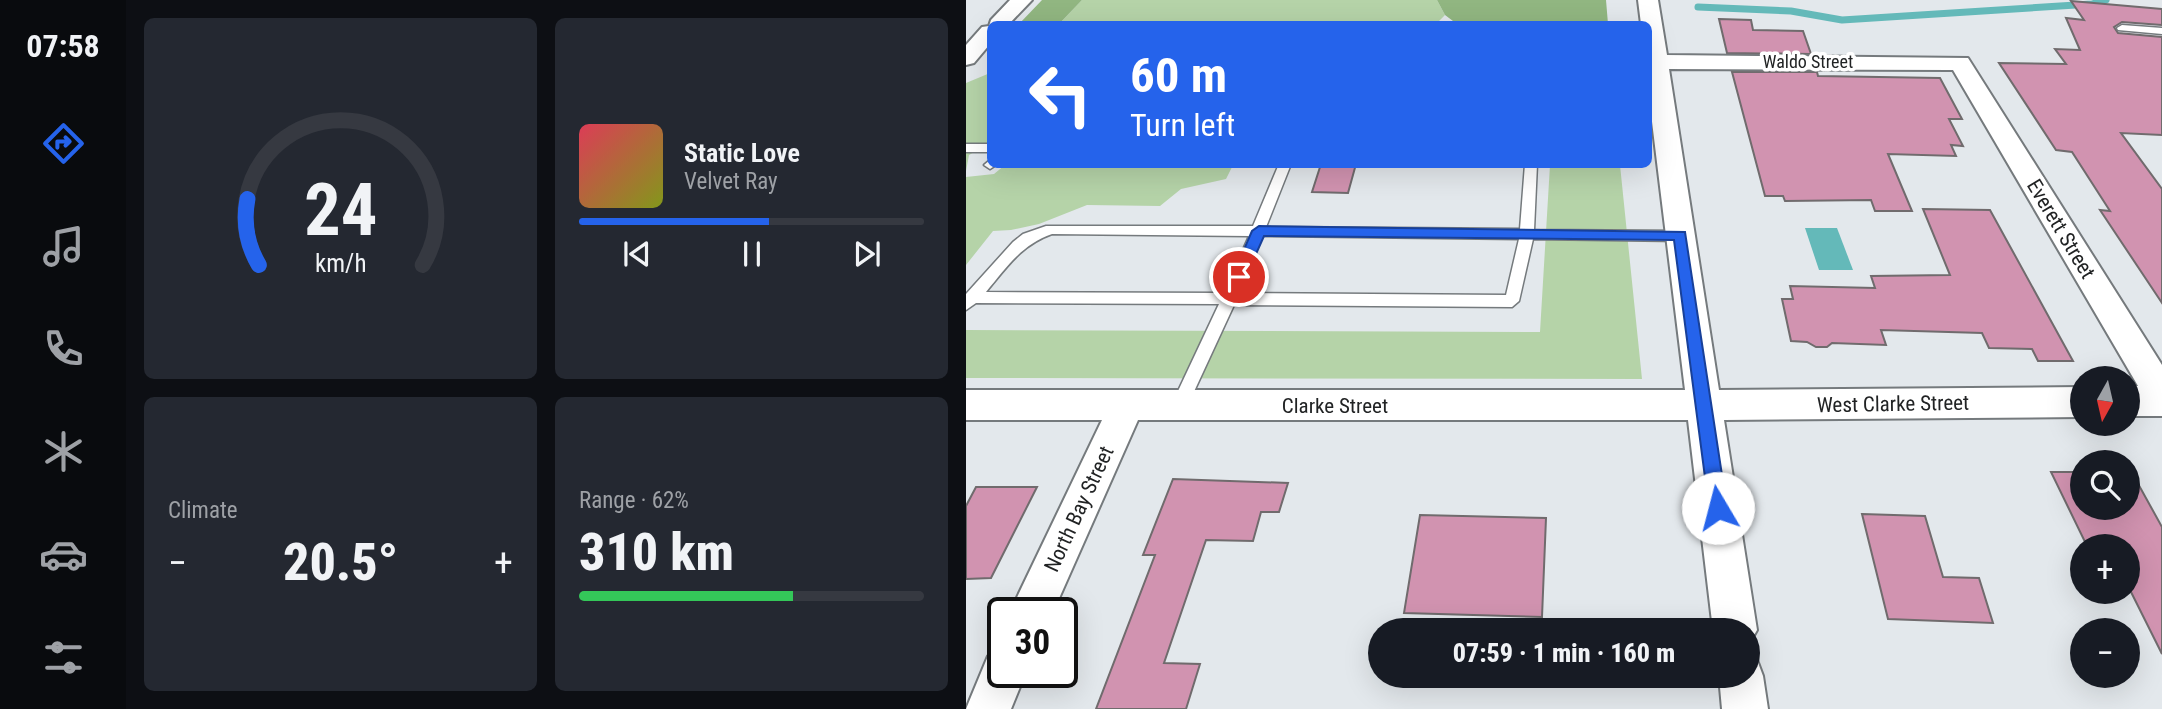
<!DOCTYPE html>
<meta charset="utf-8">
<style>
:root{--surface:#171b24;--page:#242831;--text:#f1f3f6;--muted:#9ea1a6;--line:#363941;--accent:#2563eb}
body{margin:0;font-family:"Roboto Condensed",sans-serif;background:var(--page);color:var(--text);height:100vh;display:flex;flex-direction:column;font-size:26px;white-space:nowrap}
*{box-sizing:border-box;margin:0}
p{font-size:23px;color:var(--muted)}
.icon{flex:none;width:38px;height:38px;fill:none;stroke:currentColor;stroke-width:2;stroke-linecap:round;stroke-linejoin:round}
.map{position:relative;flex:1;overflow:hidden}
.drawer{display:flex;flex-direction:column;gap:18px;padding:18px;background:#0d0f14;width:840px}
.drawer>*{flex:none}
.top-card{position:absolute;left:21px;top:21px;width:665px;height:147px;border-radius:10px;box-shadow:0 7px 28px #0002;background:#2563eb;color:#fff;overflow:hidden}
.needle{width:46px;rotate:188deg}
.controls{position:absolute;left:1104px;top:366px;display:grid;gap:14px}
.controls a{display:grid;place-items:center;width:70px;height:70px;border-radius:50%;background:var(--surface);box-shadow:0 7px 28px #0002;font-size:35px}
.speed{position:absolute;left:21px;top:597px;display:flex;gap:14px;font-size:35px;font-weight:700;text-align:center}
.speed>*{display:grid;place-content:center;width:91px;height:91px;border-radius:50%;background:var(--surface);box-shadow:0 7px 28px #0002;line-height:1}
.speed .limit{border:4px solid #111;border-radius:10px;background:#fff;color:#111}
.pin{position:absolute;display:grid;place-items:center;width:60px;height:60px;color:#fff;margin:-30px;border:4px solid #fff;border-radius:50%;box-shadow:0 2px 7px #0007}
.me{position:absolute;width:77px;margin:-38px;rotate:352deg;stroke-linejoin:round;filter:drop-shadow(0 0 5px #0008)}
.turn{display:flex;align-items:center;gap:24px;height:147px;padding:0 28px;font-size:32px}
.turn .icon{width:91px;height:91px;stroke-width:2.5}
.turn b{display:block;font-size:49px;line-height:60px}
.big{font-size:52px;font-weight:800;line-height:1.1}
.drawer .widget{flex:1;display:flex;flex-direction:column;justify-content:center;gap:10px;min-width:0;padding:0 24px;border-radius:10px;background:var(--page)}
.drawer .dial{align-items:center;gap:0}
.dial svg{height:182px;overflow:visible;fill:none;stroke:var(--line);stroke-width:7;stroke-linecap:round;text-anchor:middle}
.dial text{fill:var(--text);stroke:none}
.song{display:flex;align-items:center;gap:21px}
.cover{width:84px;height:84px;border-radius:10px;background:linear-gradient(135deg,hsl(350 70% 55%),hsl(70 70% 35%))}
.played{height:7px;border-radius:4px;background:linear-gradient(90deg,var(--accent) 55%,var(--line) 55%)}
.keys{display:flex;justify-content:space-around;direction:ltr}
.heat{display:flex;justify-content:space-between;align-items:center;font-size:38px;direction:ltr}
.charge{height:10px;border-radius:5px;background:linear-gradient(90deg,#34c759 62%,var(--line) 0)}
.drawer .tiles{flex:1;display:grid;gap:18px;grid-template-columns:repeat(2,1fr)}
.trip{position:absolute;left:402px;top:618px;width:392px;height:70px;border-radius:35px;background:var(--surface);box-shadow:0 7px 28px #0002;font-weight:800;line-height:70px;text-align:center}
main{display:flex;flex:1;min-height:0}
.tabs{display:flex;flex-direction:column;width:126px;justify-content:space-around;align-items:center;background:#090b0e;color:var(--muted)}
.tabs .icon{width:49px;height:49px}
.tabs .on{color:var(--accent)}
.tabs b{font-size:32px;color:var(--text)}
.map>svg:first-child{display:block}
.green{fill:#b5d3a8}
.forest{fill:#91b681}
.water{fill:#64b9b9}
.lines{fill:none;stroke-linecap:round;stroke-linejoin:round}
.stream{stroke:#64b9b9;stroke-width:7}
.building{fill:#d193b0;stroke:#706b6d;stroke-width:2}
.service-casing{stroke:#757a7d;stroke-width:3}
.minor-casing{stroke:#757a7d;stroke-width:4}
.service{fill:#fff;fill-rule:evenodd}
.minor{fill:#fff;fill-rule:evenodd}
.route{fill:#2563eb;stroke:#184099;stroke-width:2}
.labels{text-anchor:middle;stroke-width:7;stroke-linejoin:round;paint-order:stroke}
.far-street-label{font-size:18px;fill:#212324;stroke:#fff}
.street-label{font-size:21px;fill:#212324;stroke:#fff}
</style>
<main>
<nav class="tabs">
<b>07:58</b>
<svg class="icon on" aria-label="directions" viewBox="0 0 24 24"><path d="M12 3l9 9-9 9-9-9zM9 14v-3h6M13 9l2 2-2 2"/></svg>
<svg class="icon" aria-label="music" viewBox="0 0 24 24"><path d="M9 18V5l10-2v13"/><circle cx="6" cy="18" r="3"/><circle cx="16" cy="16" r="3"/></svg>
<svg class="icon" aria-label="phone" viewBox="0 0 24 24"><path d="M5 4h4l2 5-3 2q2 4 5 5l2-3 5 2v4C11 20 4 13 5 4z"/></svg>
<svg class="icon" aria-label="climate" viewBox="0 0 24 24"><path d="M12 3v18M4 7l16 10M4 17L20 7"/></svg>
<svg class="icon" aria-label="car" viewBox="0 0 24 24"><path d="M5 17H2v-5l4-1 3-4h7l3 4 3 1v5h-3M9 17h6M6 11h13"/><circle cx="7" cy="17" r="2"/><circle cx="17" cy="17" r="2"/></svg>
<svg class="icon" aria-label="filters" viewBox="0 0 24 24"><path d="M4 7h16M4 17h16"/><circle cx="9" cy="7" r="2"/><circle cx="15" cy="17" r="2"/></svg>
</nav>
<section class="drawer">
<div class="tiles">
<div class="widget dial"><svg viewBox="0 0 100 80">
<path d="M14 69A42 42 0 1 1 86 69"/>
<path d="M14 69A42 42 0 0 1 9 40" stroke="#2563eb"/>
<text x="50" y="56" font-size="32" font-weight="700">24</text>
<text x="50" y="72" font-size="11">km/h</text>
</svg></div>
<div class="widget">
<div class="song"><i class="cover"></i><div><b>Static Love</b><p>Velvet Ray</p></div></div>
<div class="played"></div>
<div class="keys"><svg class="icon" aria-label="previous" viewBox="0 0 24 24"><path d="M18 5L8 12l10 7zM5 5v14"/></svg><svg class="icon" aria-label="pause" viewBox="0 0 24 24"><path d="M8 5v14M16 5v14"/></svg><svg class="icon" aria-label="next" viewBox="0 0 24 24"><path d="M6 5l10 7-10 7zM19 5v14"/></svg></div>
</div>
<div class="widget"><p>Climate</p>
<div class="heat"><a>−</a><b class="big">20.5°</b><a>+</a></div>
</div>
<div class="widget"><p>Range · 62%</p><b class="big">310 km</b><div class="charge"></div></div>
</div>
</section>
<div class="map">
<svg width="1196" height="709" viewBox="0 0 1196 709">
<rect width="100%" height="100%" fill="#e3e8ec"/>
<!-- green -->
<path class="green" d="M116 0H471L479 15 470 24H93Z
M24 73V143L3 155 0 171V83Z
M39 165V164L267 165 260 179 215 189 194 206 121 205 73 224 45 230 27 231 0 265V177L28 174Z
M584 165H654L676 379 0 378V330L574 332Z"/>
<!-- forest -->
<path class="forest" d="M76 0H116L93 24H53Z
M471 0H640L642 24H491L479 15Z"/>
<!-- water -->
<path class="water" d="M839 228H871L887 270H853Z"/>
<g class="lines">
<!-- stream -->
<path class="stream" d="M732 7 825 11 876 20 1126 4 1140 0"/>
</g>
<!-- building -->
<path class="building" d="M1105 1 1196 9V25L1156 22 1148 27 1152 33 1196 37V135L1155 133 1196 189V303L1134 210 1144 211 1106 152 1090 150 1033 63 1100 64 1089 49 1114 50 1100 18 1118 20Z
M753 19 785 20 787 30 837 31 845 54 761 53Z
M766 72H851L852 76 974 78 996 119H983L997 146 985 145 990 156 922 154 946 211H909L905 200 819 201 817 196H799Z
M355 164H390L382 193 346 192Z
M957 209 1024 210 1107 361H1072L1066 349 1023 348 1016 333 915 330 920 345 866 343 861 347H850L841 342 825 341 816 299H827L824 286 909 288 905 276 984 275Z
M1162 471H1165L1196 527V654L1162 586V546H1121L1085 472H1116V508H1162Z
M207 479 322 483 313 512H295L287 541 240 540 198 663 234 664 220 709H130L189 555H177Z
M10 487H71L25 578 0 579V506Z
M896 514 959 516 977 577 1013 578 1027 623 922 619Z
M454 515 580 518 576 617 438 613Z"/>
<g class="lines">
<defs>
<path id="service" d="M1156 25 1196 28V34L1152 30 1151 28Z
M0 144H24V152H0Z
M24 160V164L30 165 24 169 18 165Z
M313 164H325L300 227 554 229 559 164H571L568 230 715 231 722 236 715 241 567 239 553 301 546 307 268 305 219 411 213 413 207 411 205 406 253 304 10 303 0 310V294L47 242 57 234 80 226H287ZM86 234 283 236 258 293 20 292C41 267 55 245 86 234ZM296 236 553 239 540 295 273 293Z"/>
<path id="minor" d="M44 0H66L43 24H24V44L8 63 0 65V45L16 27 23 26 25 20Z
M672 0H692L701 55 1002 58 1196 365V416H1162V386H1172L987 70 703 69 753 390 1116 387V417L758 420 791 630 782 646V630H747L722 420H172L87 612H44L136 420H0V390H719L682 89V24H675Z
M37 650V672H60L45 709H0L22 656Z
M782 657 791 660 797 676 802 709H756L753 676H782Z"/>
</defs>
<!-- service casing -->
<use href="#service" class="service-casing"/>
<!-- minor casing -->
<use href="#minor" class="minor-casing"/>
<!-- service -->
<use href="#service" class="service"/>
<!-- minor -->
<use href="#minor" class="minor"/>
</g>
<!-- route -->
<path class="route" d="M293 226 719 232 761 508 759 514 752 517 746 514 743 508 708 240 298 236 278 281H268L266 277 286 231Z"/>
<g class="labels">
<!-- far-street labels -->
<g class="far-street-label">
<text x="842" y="68">Waldo Street</text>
</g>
<!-- street labels -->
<g class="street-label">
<text transform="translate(1095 229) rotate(59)" y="7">Everett Street</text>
<text transform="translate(927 404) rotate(-1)" y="7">West Clarke Street</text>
<text x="369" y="413">Clarke Street</text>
<text transform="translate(113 509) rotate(-65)" y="7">North Bay Street</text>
</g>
</g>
</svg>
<div class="controls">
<a><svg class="needle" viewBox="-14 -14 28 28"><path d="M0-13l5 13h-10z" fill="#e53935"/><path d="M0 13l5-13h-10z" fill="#9ea1a6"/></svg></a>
<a><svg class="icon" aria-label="search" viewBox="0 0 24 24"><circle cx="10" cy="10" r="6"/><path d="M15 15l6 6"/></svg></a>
<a>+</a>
<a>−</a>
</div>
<div class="speed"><div class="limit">30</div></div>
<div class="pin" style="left:273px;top:277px;background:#d93025"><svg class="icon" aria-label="arrive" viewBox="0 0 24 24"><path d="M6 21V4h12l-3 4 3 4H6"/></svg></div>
<svg class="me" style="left:752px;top:508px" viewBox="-20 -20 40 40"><circle r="19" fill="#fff"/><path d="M0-13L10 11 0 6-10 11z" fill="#2563eb"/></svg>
<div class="trip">07:59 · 1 min · 160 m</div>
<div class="top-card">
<div class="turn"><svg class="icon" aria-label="left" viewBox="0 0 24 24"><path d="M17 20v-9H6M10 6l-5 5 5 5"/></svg><div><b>60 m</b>Turn left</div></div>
</div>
</div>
</main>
